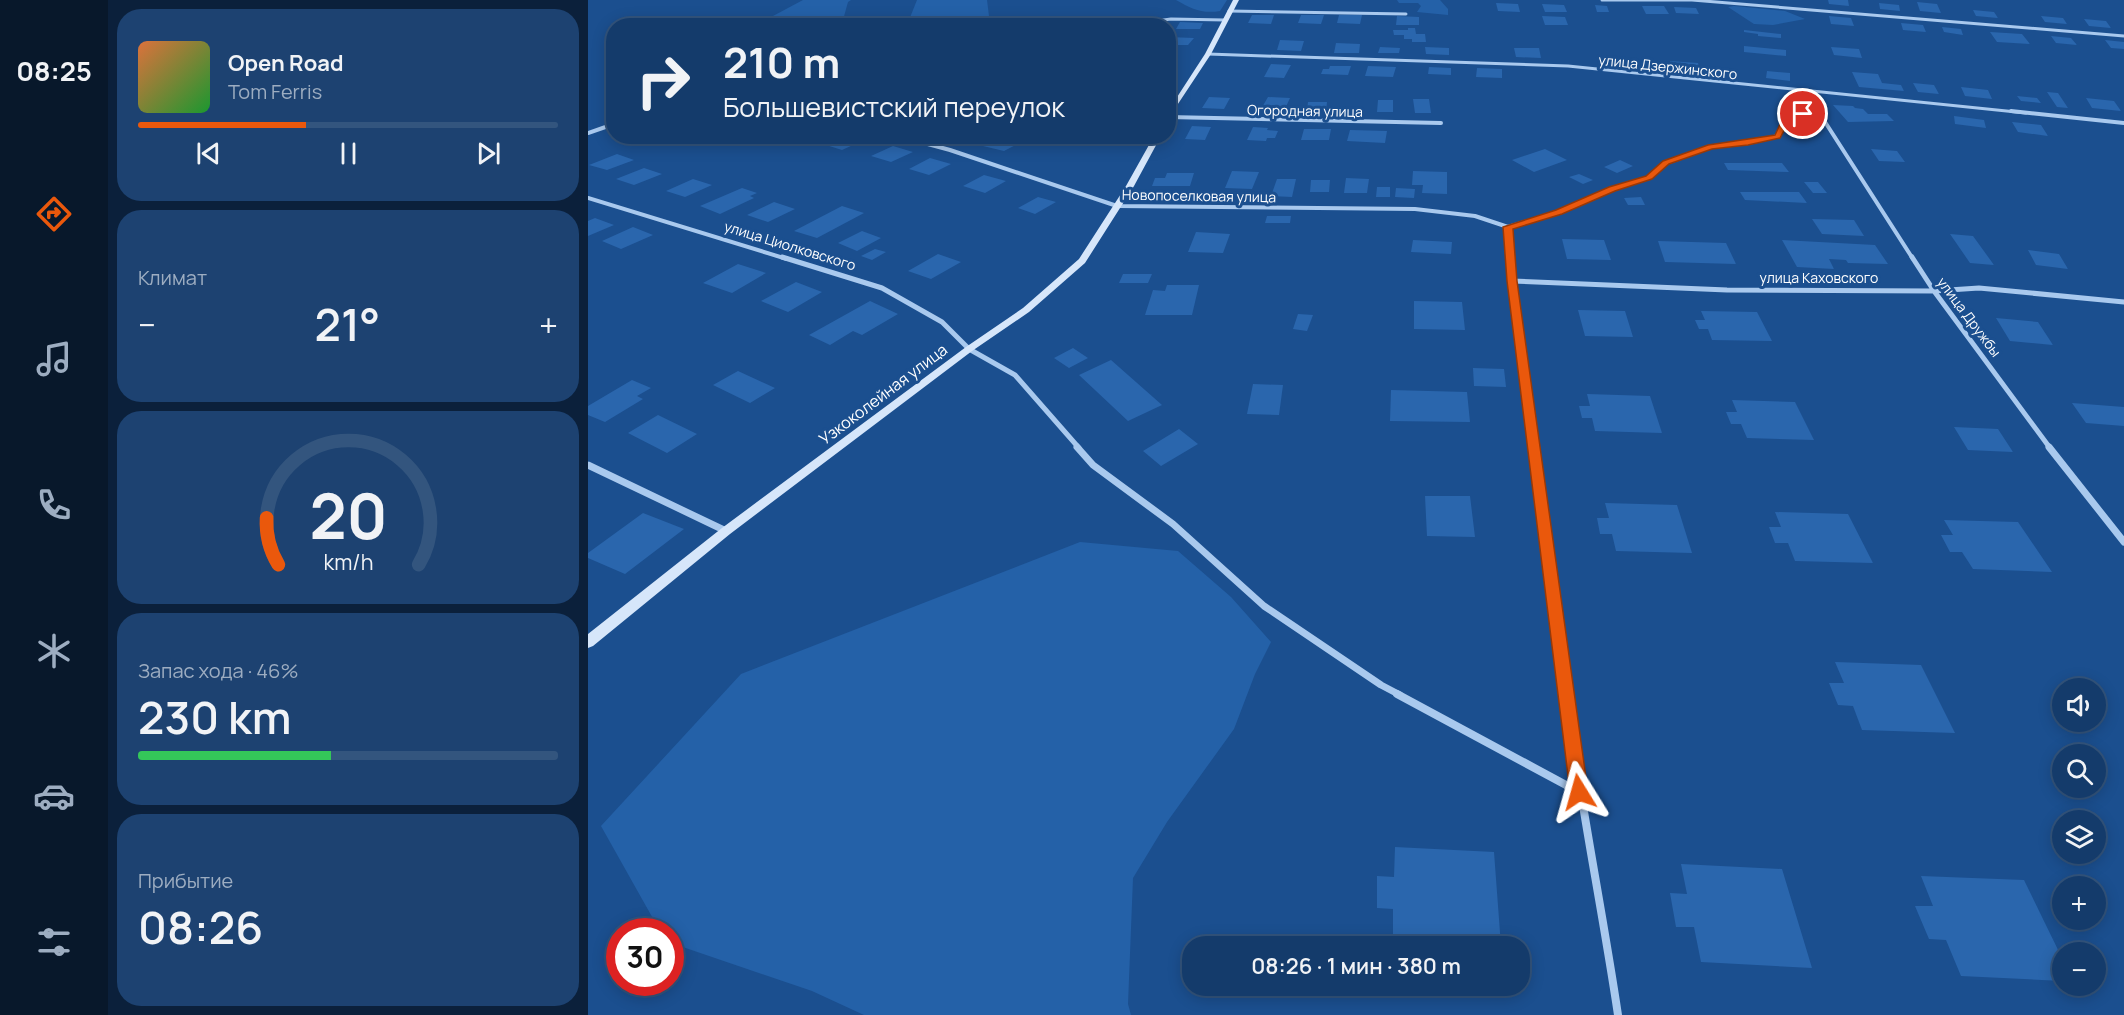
<!DOCTYPE html>
<html lang="ru">
<meta charset="utf-8">
<style>
:root{--surface:#143b6b;--page:#1d4271;--text:#f1f3f6;--muted:#9dadc1;--line:#33557e;--accent:#ea580c}
body{margin:0;font-family:Manrope,sans-serif;background:var(--page);color:var(--text);height:100vh;display:flex;flex-direction:column;font-size:22px;white-space:nowrap}
*{box-sizing:border-box;margin:0}
p{font-size:20px;color:var(--muted)}
.icon{flex:none;width:33px;height:33px;fill:none;stroke:currentColor;stroke-width:2;stroke-linecap:round;stroke-linejoin:round}
.map{position:relative;flex:1;overflow:hidden}
.details{display:flex;flex-direction:column;gap:9px;padding:9px;background:#0b203b;width:480px}
.details>*{flex:none}
.banner{position:absolute;left:18px;top:18px;width:570px;height:126px;border-radius:24px;box-shadow:0 3px 15px #0003,0 0 0 2px var(--line);background:#143b6b;color:var(--text);overflow:hidden}
.tools{position:absolute;left:1464px;top:678px;display:grid;gap:12px}
.tools a{display:grid;place-items:center;width:54px;height:54px;border-radius:50%;background:var(--surface);box-shadow:0 3px 15px #0003,0 0 0 2px var(--line);font-size:30px}
.speed{position:absolute;left:18px;top:918px;display:flex;gap:12px;font-size:30px;font-weight:700;text-align:center}
.speed>*{display:grid;place-content:center;width:78px;height:78px;border-radius:50%;background:var(--surface);box-shadow:0 3px 15px #0003,0 0 0 2px var(--line);line-height:1}
.speed .limit{border:9px solid #d22;background:#fff;color:#111}
.pin{position:absolute;display:grid;place-items:center;width:51px;height:51px;color:#fff;margin:-26px;border:3px solid #fff;border-radius:50%;box-shadow:0 2px 6px #0007}
.me{position:absolute;width:66px;margin:-33px;rotate:352deg;stroke-linejoin:round;filter:drop-shadow(0 0 4px #0008)}
.turn{display:flex;align-items:center;gap:21px;height:126px;padding:0 18px;font-size:27px}
.turn .icon{width:78px;height:78px;stroke-width:2.5}
.turn b{display:block;font-size:42px;line-height:51px}
.big{font-size:45px;font-weight:600;line-height:1.1}
.details .tile{flex:1;display:flex;flex-direction:column;justify-content:center;gap:9px;min-width:0;padding:0 21px;border-radius:24px;background:var(--page)}
.details .dial{align-items:center;gap:0}
.dial svg{height:156px;overflow:visible;fill:none;stroke:var(--line);stroke-width:7;stroke-linecap:round;text-anchor:middle}
.dial text{fill:var(--text);stroke:none}
.song{display:flex;align-items:center;gap:18px}
.cover{width:72px;height:72px;border-radius:9px;background:linear-gradient(135deg,hsl(20 70% 55%),hsl(130 70% 35%))}
.played{height:6px;border-radius:3px;background:linear-gradient(90deg,var(--accent) 40%,var(--line) 40%)}
.keys{display:flex;justify-content:space-around;direction:ltr}
.heat{display:flex;justify-content:space-between;align-items:center;font-size:33px;direction:ltr}
.charge{height:9px;border-radius:4px;background:linear-gradient(90deg,#34c759 46%,var(--line) 0)}
.trip{position:absolute;left:594px;top:936px;width:348px;height:60px;border-radius:24px;background:var(--surface);box-shadow:0 3px 15px #0003,0 0 0 2px var(--line);font-weight:600;line-height:60px;text-align:center}
main{display:flex;flex:1;min-height:0}
.tab-bar{display:flex;flex-direction:column;width:108px;justify-content:space-around;align-items:center;background:#08182b;color:var(--muted)}
.tab-bar .icon{width:42px;height:42px}
.tab-bar .selected{color:var(--accent)}
.tab-bar b{font-size:27px;color:var(--text)}
.map>svg:first-child{display:block}
.green{fill:#2461a8}
.building{fill:#2a66ad}
.lines{fill:none;stroke-linecap:round;stroke-linejoin:round}
.street-far4{stroke:#a9c9ee;stroke-width:3}
.street-far3{stroke:#a9c9ee;stroke-width:4}
.street-far2{stroke:#a9c9ee;stroke-width:5}
.street-far1{stroke:#a9c9ee;stroke-width:7}
.street{stroke:#a9c9ee;stroke-width:8}
.secondary{fill:#d6e6fa;fill-rule:evenodd}
.route{fill:#ea580c;stroke:#983908;stroke-width:1.5}
.labels{text-anchor:middle;stroke-width:6;stroke-linejoin:round;paint-order:stroke}
.far-street-label{font-size:14px;fill:#fff;stroke:#1b4f8f}
.street-label{font-size:16px;fill:#fff;stroke:#1b4f8f}
</style>
<main>
<nav class="tab-bar">
<b>08:25</b>
<svg class="icon selected" aria-label="directions" viewBox="0 0 24 24"><path d="M12 3l9 9-9 9-9-9zM9 14v-3h6M13 9l2 2-2 2"/></svg>
<svg class="icon" aria-label="music" viewBox="0 0 24 24"><path d="M9 18V5l10-2v13"/><circle cx="6" cy="18" r="3"/><circle cx="16" cy="16" r="3"/></svg>
<svg class="icon" aria-label="phone" viewBox="0 0 24 24"><path d="M5 4h4l2 5-3 2q2 4 5 5l2-3 5 2v4C11 20 4 13 5 4z"/></svg>
<svg class="icon" aria-label="climate" viewBox="0 0 24 24"><path d="M12 3v18M4 7l16 10M4 17L20 7"/></svg>
<svg class="icon" aria-label="car" viewBox="0 0 24 24"><path d="M5 17H2v-5l4-1 3-4h7l3 4 3 1v5h-3M9 17h6M6 11h13"/><circle cx="7" cy="17" r="2"/><circle cx="17" cy="17" r="2"/></svg>
<svg class="icon" aria-label="filters" viewBox="0 0 24 24"><path d="M4 7h16M4 17h16"/><circle cx="9" cy="7" r="2"/><circle cx="15" cy="17" r="2"/></svg>
</nav>
<section class="details">
<div class="tile">
<div class="song"><i class="cover"></i><div><b>Open Road</b><p>Tom Ferris</p></div></div>
<div class="played"></div>
<div class="keys"><svg class="icon" aria-label="previous" viewBox="0 0 24 24"><path d="M18 5L8 12l10 7zM5 5v14"/></svg><svg class="icon" aria-label="pause" viewBox="0 0 24 24"><path d="M8 5v14M16 5v14"/></svg><svg class="icon" aria-label="next" viewBox="0 0 24 24"><path d="M6 5l10 7-10 7zM19 5v14"/></svg></div>
</div>
<div class="tile"><p>Климат</p>
<div class="heat"><a>−</a><b class="big">21°</b><a>+</a></div>
</div>
<div class="tile dial"><svg viewBox="0 0 100 80">
<path d="M14 69A42 42 0 1 1 86 69"/>
<path d="M14 69A42 42 0 0 1 8 45" stroke="#ea580c"/>
<text x="50" y="56" font-size="32" font-weight="700">20</text>
<text x="50" y="72" font-size="11">km/h</text>
</svg></div>
<div class="tile"><p>Запас хода · 46%</p><b class="big">230 km</b><div class="charge"></div></div>
<div class="tile"><p>Прибытие</p><b class="big">08:26</b></div>
</section>
<div class="map">
<svg width="1536" height="1015" viewBox="0 0 1536 1015">
<rect width="100%" height="100%" fill="#1b4f8f"/>
<!-- green -->
<path class="green" d="M215 0H263L260 2 255 20 256 25H184L185 16Z
M329 0H399L401 16 397 25H321V20Z
M588 0H639L632 11C614 14 604 9 588 0Z
M809 0H852L860 9V15L829 12 833 6 830 3H811Z
M1146 6 1197 11 1217 19 1185 25 1166 24 1140 7Z
M492 542 590 551 643 597 683 642 667 674 646 729 579 822 545 878 540 1004 543 1015H276L224 991 83 943 82 932 72 931 13 826 153 674Z"/>
<!-- building -->
<path class="building" d="M1240 0H1260L1261 6 1241 4Z
M1329 2 1349 4 1353 13 1332 11Z
M908 3 930 4 932 12 910 11Z
M1291 3 1311 5 1312 11 1292 9Z
M954 4 976 5 979 12H957Z
M1007 5 1019 6 1021 12H1009Z
M1054 6H1076L1081 14H1058Z
M1086 7 1108 8 1111 14 1088 13Z
M1385 10 1406 12 1410 18 1388 16Z
M664 15H686L683 24 660 23Z
M713 15H736L733 24 710 23Z
M751 15H774L772 24 749 23Z
M809 16 831 17V25H808Z
M954 16 977 17 980 25H957Z
M1241 16 1263 18 1266 26 1243 24Z
M1453 16 1475 18 1479 24 1457 22Z
M1496 19 1518 21 1523 28 1501 26Z
M592 22 615 23 612 29H588Z
M1313 23 1335 25 1338 32 1315 30Z
M1354 27 1373 29 1375 35 1356 32Z
M820 28H827L828 34H837L838 42H824V39H816V35H806L805 30H820Z
M1156 30 1193 34V38L1170 36V34L1156 32Z
M1402 32 1434 34 1442 44 1409 42Z
M1463 36 1483 38 1489 45 1468 43Z
M580 37 606 38 600 45H580Z
M692 40 716 41 713 51 689 50Z
M1517 40 1536 42V49L1523 48Z
M748 43 772 44 771 53H746Z
M1156 46 1198 50V56L1156 52Z
M792 47 812 48 811 53H790Z
M837 47 861 48V55L838 54Z
M1243 47 1271 49 1274 58 1246 55Z
M926 48H951L953 58 928 57Z
M1082 61 1110 63 1112 70 1083 69Z
M683 64 703 65 696 78 676 77Z
M742 66H763L760 75 733 74 735 69H741Z
M780 66 808 67 805 77 777 76Z
M841 67 863 68V75L840 74Z
M889 68 914 69V78L888 77Z
M1179 71 1202 73V81L1178 78Z
M1264 72 1290 74 1294 83 1313 85 1316 91 1271 87Z
M1325 83 1346 85 1351 94 1330 92Z
M1373 87 1400 90 1404 99 1377 96Z
M1459 92 1470 93 1480 108 1469 107Z
M1429 96 1449 98 1453 103 1433 101Z
M621 97 642 98 636 109 614 108Z
M680 97 702 98 696 111 673 109Z
M1498 98 1526 101 1533 111 1504 108Z
M825 99H841L843 113H827Z
M790 100H805V112H789Z
M720 102H739L738 111H719Z
M1245 105 1265 106 1267 108 1275 109 1280 114H1299L1306 121 1260 122Z
M1366 116 1396 120 1398 128 1367 124Z
M1424 122 1453 125 1460 136 1430 132Z
M604 126 623 127 617 140 597 139Z
M665 127 680 128 679 130 690 131 687 138H679L678 141 659 140Z
M716 129H743L741 140H713Z
M762 130 799 131 797 143 759 141Z
M253 136H265L276 140 254 150 235 144Z
M414 136H416L435 141 416 151 395 146Z
M494 136H536L529 146 488 145Z
M305 146 325 152 303 162 283 156Z
M957 149 979 160 946 172 924 160Z
M1283 149 1309 151 1317 162 1291 161Z
M29 154 46 160 19 170 1 165Z
M342 158 363 164 341 175 321 169Z
M1032 160 1045 166 1029 173 1016 167Z
M1136 163H1194L1201 172 1140 170Z
M56 168 74 174 46 185 28 179Z
M644 171 671 172 664 189 637 188Z
M825 171 859 172V194L834 193 835 185H824Z
M579 173H606L602 186H564L567 178H577Z
M991 174 1005 180 995 184 981 177Z
M396 175 418 181 397 193 375 186Z
M758 178 781 179 779 193H756Z
M105 179 124 185 97 197 78 191Z
M689 179H708L704 197 683 196Z
M723 180H742L741 192H722Z
M1216 182H1230L1239 193H1225Z
M789 187H802V197H788Z
M154 188 169 193 162 196 166 198 132 214 112 206Z
M808 188 827 189 826 198 807 197Z
M1152 192H1211L1219 203 1157 200Z
M450 197 468 202 447 214 430 208Z
M1053 197 1057 205H1040L1036 198Z
M186 202 207 209 180 222 159 215Z
M254 206 276 213 229 238 206 231Z
M679 216H703L702 223H677Z
M7 218 26 225 0 236V221Z
M1224 219 1266 220 1276 236 1234 234Z
M45 227 65 235 33 249 14 241Z
M274 231 293 238 269 251 250 243Z
M608 232 642 234 635 253 600 252Z
M1362 234 1385 236 1406 265 1382 263Z
M974 239 1016 240 1023 260 979 259Z
M825 240 864 242 863 254 823 252Z
M1194 240 1287 245 1300 264 1260 263 1258 260 1241 259 1246 269 1209 267Z
M1070 241 1138 243 1148 264 1077 262Z
M287 249 298 252 284 260 273 256Z
M1440 250 1471 254 1480 269 1448 265Z
M350 254 373 262 343 279 320 271Z
M150 264 178 273 144 293 115 283Z
M535 274H564L560 283H531Z
M208 282 234 292 200 312 173 301Z
M579 285H611L604 315H557L565 290 577 291Z
M282 301 310 314 274 335 265 331 242 345 221 335Z
M826 301 874 302 877 330 826 329Z
M990 310 1037 311 1045 337 997 336Z
M1113 311 1169 312 1184 341 1124 340 1120 329H1111L1107 320H1117Z
M710 314 725 315 719 331 705 329Z
M1408 318 1450 322 1465 345 1422 341Z
M485 348 500 358 481 368 466 358Z
M523 360 574 405 540 421 491 375Z
M885 368 916 369 918 387 886 386Z
M150 371 187 388 162 403 125 385Z
M44 380 63 388 49 396 55 399 17 422 0 415V406Z
M665 384 695 385 691 415 659 414Z
M803 390 879 392 882 422 802 421Z
M999 394 1062 396 1074 433 1007 431 1004 418H994L991 406H1002Z
M1144 400 1207 402 1226 440 1159 438 1153 424H1143L1138 412H1149Z
M1484 403 1536 407V426L1498 423Z
M70 415 109 434 79 453 40 433Z
M1366 427 1410 429 1425 452 1380 450Z
M591 429 610 444 573 466 555 451Z
M837 496H882L887 537 839 536Z
M1017 503 1089 505 1104 553 1028 551 1024 534H1012L1009 518H1021Z
M1187 512 1260 514 1285 563 1207 561 1200 543H1187L1181 527H1193Z
M55 513 96 529 37 574 0 558V553Z
M1356 520 1430 522 1464 572 1385 569 1374 552H1362L1353 535H1365Z
M1247 662 1333 665 1367 733 1274 730 1265 706 1250 705 1241 683H1256Z
M807 847 906 852 913 946 805 943V909L789 908V876L806 877Z
M1093 864 1194 869 1224 968 1113 962 1106 927H1088L1082 893 1099 894Z
M1333 876 1436 880 1474 958V981L1373 976 1358 940 1341 939 1327 906H1345Z"/>
<g class="lines">
<!-- street-far4 -->
<path class="street-far4" d="M1014 0H1104L1536 36
M641 11 818 14
M530 26 583 19 637 20
M620 54 980 66 1438 113
M1226 93 1230 113"/>
<!-- street-far3 -->
<path class="street-far3" d="M1230 111 1325 259
M1423 111 1536 123
M580 117 853 123
M0 133 26 124
M310 136 362 150 529 206 827 209 887 216 920 227
M0 198 199 259
M922 259 920 227 971 212 1024 189 1061 178 1078 163 1123 147 1160 143 1190 136C1199 119 1211 115 1230 114"/>
<!-- street-far2 -->
<path class="street-far2" d="M194 257 294 288 354 322 381 349 427 375 491 448
M922 257 946 448
M1324 257 1346 291 1462 448
M924 281 1139 290 1346 291 1391 288 1536 302"/>
<!-- street-far1 -->
<path class="street-far1" d="M489 447 505 465 585 524 676 606 793 685 812 695
M946 447 978 695
M1461 447 1536 542
M0 465 138 531"/>
<!-- street -->
<path class="street" d="M809 694 991 792
M978 694C992 801 1014 908 1030 1015"/>
<!-- secondary -->
<path class="secondary" d="M645 0H651L623 54 580 119V111L617 54Z
M566 136H573L546 186 497 263 441 312 384 351 142 534 5 646 0 648V634L134 528 378 347 435 308 491 259 538 186Z"/>
</g>
<!-- route -->
<path class="route" d="M1213 113 1219 114 1199 125 1192 138 1160 145 1124 149 1081 164 1064 179 1027 191 974 214 925 229 929 281 1000 792 998 798 991 800 985 798 982 792 919 281 915 227 968 210 1021 187 1058 176 1075 161 1120 145 1187 135 1193 122Z"/>
<g class="labels">
<!-- far-street labels -->
<g class="far-street-label">
<text transform="translate(1080 67) rotate(6)" y="5">улица Дзержинского</text>
<text transform="translate(717 111) rotate(1)" y="5">Огородная улица</text>
<text transform="translate(611 196) rotate(1)" y="5">Новопоселковая улица</text>
<text transform="translate(202 246) rotate(17)" y="5">улица Циолковского</text>
<text x="1231" y="283">улица Каховского</text>
<text transform="translate(1381 317) rotate(53)" y="5">улица Дружбы</text>
</g>
<!-- street labels -->
<g class="street-label">
<text transform="translate(295 394) rotate(-37)" y="6">Узкоколейная улица</text>
</g>
</g>
</svg>
<div class="tools">
<a><svg class="icon" aria-label="sound" viewBox="0 0 24 24"><path d="M4 9h4l5-4v14l-5-4H4zM17 9q2 3 0 6"/></svg></a>
<a><svg class="icon" aria-label="search" viewBox="0 0 24 24"><circle cx="10" cy="10" r="6"/><path d="M15 15l6 6"/></svg></a>
<a><svg class="icon" aria-label="layers" viewBox="0 0 24 24"><path d="M12 4l9 5-9 5-9-5zM3 14l9 5 9-5"/></svg></a>
<a>+</a>
<a>−</a>
</div>
<div class="speed"><div class="limit">30</div></div>
<div class="pin" style="left:1215px;top:114px;background:#d93025"><svg class="icon" aria-label="arrive" viewBox="0 0 24 24"><path d="M6 21V4h12l-3 4 3 4H6"/></svg></div>
<svg class="me" style="left:991px;top:792px" viewBox="-20 -20 40 40"><path d="M0-17L14 15 0 8-14 15z" fill="#ea580c" stroke="#fff" stroke-width="4"/></svg>
<div class="trip">08:26 · 1 мин · 380 m</div>
<div class="banner">
<div class="turn"><svg class="icon" aria-label="right" viewBox="0 0 24 24"><path d="M7 20v-9h11M14 6l5 5-5 5"/></svg><div><b>210 m</b>Большевистский переулок</div></div>
</div>
</div>
</main>
